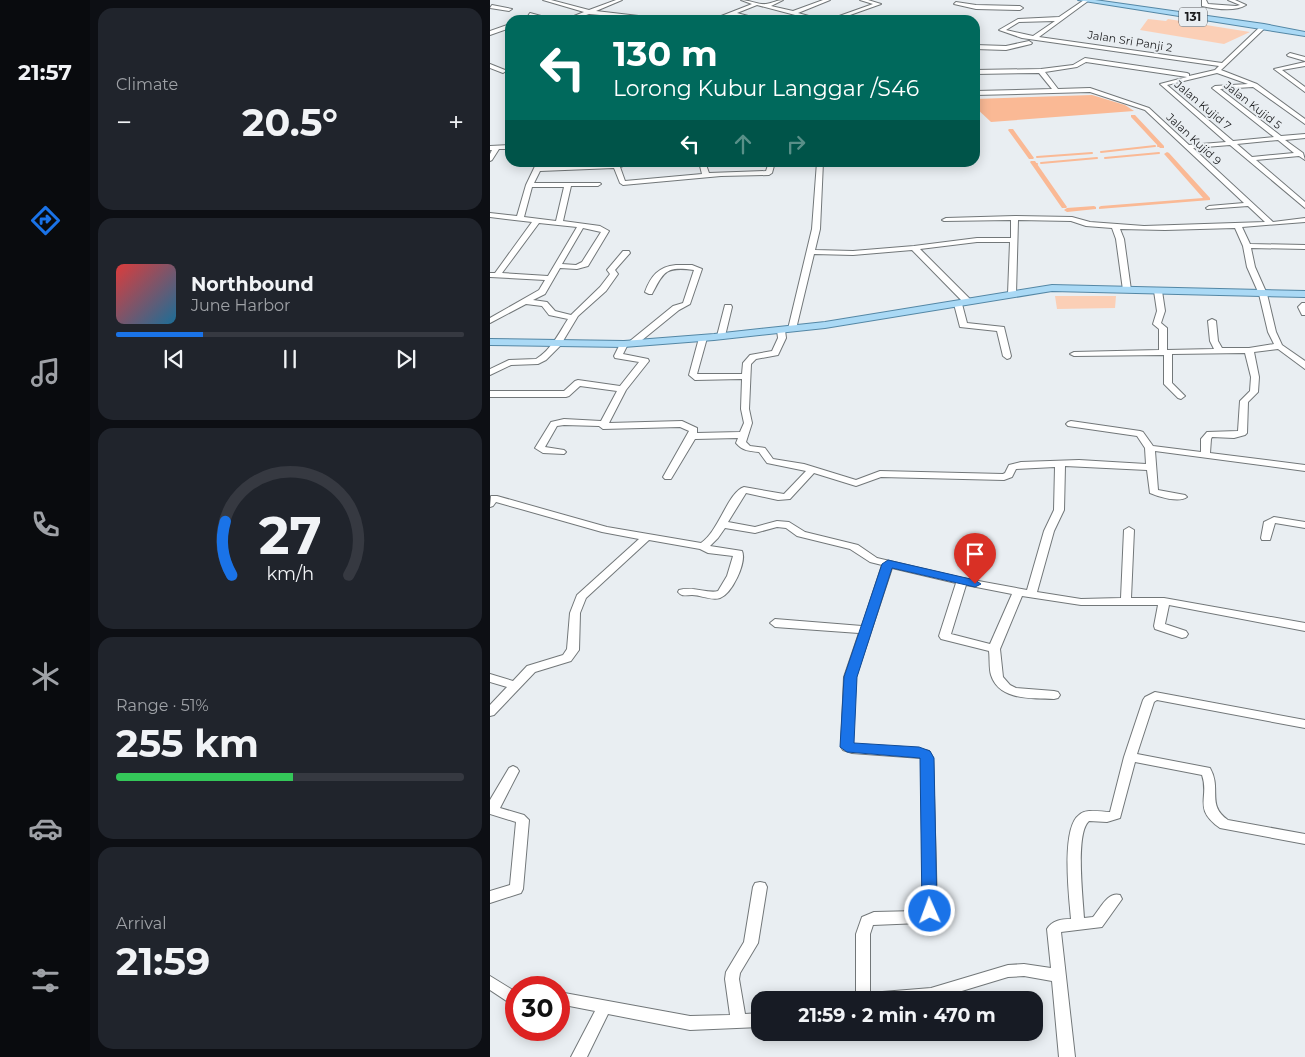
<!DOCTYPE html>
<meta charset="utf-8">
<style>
:root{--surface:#171b24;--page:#20242c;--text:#f1f3f6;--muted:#9ea1a6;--line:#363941;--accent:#1a73e8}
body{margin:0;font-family:Montserrat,sans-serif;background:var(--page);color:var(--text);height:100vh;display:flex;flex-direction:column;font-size:19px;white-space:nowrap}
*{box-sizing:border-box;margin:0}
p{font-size:16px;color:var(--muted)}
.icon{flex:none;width:28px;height:28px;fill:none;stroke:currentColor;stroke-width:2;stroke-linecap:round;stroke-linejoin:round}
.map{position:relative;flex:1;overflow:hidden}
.details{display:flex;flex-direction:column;gap:8px;padding:8px;background:#0d0f14;width:400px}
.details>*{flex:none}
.hud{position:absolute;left:15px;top:15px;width:475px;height:152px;border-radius:15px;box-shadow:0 2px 12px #0003;background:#00695c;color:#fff;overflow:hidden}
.speed{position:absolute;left:15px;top:976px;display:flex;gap:10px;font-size:25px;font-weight:700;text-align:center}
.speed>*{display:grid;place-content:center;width:65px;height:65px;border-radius:50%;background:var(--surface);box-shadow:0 2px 12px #0003;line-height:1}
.speed .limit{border:8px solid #d22;background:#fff;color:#111}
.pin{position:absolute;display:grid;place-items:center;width:42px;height:42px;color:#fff;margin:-51px -21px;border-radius:50% 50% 50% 0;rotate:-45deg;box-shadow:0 0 5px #0007}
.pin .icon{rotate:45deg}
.me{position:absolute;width:55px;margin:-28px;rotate:358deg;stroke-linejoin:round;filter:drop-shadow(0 0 4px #0008)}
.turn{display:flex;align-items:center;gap:18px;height:105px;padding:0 25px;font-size:22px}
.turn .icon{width:65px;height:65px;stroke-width:2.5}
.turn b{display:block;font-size:35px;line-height:42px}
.lanes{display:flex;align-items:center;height:48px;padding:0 25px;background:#0003;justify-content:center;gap:25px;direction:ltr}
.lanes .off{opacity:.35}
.big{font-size:38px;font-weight:700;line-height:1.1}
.details .widget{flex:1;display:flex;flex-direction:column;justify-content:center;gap:8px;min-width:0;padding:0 18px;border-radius:15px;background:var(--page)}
.details .dial{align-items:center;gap:0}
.dial svg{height:130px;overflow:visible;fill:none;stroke:var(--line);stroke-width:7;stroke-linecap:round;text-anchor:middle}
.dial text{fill:var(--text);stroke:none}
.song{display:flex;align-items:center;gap:15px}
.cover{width:60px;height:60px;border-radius:8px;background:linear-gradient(135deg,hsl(0 70% 55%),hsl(200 70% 35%))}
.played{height:5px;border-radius:2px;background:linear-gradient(90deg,var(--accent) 25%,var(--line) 25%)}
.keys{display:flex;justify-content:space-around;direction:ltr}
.heat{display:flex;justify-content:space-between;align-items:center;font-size:28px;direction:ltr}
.charge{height:8px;border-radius:4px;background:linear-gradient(90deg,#34c759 51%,var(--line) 0)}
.trip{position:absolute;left:261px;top:991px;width:292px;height:50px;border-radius:15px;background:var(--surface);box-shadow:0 2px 12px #0003;font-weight:700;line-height:50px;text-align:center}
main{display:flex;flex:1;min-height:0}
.tab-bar{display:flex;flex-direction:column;width:90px;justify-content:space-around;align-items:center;background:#090b0e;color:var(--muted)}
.tab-bar .icon{width:35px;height:35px}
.tab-bar .on{color:var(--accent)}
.tab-bar b{font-size:22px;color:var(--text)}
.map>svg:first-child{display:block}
.green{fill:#fbcfb6}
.water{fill:#fab995}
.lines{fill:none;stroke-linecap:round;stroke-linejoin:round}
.stream{stroke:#fab995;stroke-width:2}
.canal{fill:#fab995;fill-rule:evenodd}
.minor-casing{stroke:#727779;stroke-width:2}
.major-casing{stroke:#5487a5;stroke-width:2}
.minor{fill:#fff;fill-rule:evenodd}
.major{fill:#aad9f5;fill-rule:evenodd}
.route{fill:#1a73e8;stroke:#114b97}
.labels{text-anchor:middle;stroke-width:4;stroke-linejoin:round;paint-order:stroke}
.far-street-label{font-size:11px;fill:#1b1c1e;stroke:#e9eef2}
.shield{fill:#e9eef2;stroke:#595b5e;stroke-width:1}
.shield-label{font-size:12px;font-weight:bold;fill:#1b1c1e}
</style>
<main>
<nav class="tab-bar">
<b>21:57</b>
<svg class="icon on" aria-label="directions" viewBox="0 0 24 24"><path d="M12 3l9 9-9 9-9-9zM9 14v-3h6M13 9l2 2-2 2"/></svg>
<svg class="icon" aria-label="music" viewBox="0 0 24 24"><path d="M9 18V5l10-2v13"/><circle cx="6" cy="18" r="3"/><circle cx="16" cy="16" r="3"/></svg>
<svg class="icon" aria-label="phone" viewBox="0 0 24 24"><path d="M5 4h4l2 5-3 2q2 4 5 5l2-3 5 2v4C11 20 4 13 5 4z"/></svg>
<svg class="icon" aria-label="climate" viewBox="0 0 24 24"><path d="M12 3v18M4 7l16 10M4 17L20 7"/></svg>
<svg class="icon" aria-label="car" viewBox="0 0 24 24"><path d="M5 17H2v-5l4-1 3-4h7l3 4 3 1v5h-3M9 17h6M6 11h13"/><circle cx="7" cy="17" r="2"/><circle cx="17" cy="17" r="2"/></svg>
<svg class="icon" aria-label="filters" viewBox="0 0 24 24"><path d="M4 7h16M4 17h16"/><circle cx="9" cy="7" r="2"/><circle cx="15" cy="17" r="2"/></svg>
</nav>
<section class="details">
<div class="widget"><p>Climate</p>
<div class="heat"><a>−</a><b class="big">20.5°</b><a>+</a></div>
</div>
<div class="widget">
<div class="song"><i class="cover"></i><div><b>Northbound</b><p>June Harbor</p></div></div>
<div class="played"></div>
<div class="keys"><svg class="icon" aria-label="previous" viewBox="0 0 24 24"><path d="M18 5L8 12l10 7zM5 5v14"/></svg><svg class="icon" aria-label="pause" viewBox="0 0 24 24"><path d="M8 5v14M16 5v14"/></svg><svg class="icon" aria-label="next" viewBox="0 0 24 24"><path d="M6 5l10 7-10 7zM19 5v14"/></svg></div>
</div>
<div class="widget dial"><svg viewBox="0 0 100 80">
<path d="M14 69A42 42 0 1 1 86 69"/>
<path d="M14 69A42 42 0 0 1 10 36" stroke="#1a73e8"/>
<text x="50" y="56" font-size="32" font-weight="700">27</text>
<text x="50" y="72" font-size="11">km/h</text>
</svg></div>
<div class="widget"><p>Range · 51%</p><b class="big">255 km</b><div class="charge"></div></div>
<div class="widget"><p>Arrival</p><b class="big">21:59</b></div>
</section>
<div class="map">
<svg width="815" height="1057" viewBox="0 0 815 1057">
<rect width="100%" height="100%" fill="#e9eef2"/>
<!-- green -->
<path class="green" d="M658 19 676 21 678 19 760 32 734 44 650 30Z
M565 296H626L625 308 567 309Z"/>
<!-- water -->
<path class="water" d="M602 95 635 105 644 111 501 122 485 107V99Z"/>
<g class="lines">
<!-- stream -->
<path class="stream" d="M668 146H670
M611 152 665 146
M547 157 602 153
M615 158 669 153
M551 163 607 158
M545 164H547"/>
<!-- canal -->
<path class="canal" d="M641 115H645L674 146V148H670L641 117Z
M519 129H523L544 158 543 159H539L518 130Z
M677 152 679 153 720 198V200L609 209V207L611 206 713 198 675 155 674 154Z
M541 161H545L577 207 576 208H572L540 162Z
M604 206 606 207V209L577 212 574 210 577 208Z"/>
<defs>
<path id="minor" d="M53 0H61L99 10 126 0H132L106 11 157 17 154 19 99 14 82 20H74L94 12Z
M251 0C259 0 269 5 276 4 283 3 287 0 293 0L281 6 303 11 333 0H340L308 13 333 20H324L267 5 247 13 273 20C263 20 254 16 245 15 237 14 229 20 221 20L262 4Z
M370 0H378L391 4 346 20H338L383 4Z
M594 0 598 1 549 37 732 63 772 25 777 26 731 70 767 84 815 119V124L763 87 730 89 791 136 815 134V138L795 140 813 153 815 160 809 156 766 160 815 202V208L740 145 703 148 783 222 815 218V222L752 227 760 244 815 245V249L761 248 765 267 777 294 786 332 792 345 815 361V369L788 349 764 352 769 377 768 392 758 402 757 433 755 435 744 438 722 437 721 439 720 453 815 465V471L665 451 668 490 695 495 697 497C689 503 669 497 660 493L657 470 575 466 574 510 564 531 547 592 591 599 631 598 634 530 639 527 644 530 641 598H674L815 623V631L679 605 675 624 696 631 698 634 696 637 692 638 665 629 664 626 668 605H591L532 596 510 649 513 677 520 685 526 688 564 691 568 692 570 695 568 698 564 699C543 698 509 701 501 675 499 668 500 659 499 651L451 639 449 636 466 583 402 568 366 677 362 743 363 745 435 750 439 751 443 758 447 906 444 915 430 923 383 925 380 934V993L441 988 518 965 534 964 561 968 557 929C562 920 572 919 581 919 579 897 571 828 589 815 597 808 610 812 620 812L634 757 653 700 655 697 665 692 815 720V728L667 700 664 702 647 754 720 768C732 789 716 805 738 820L815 834V844L730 828C702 808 720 798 712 775L645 762 630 818 617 822 599 821C585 833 593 899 594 918L603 917C610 909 618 891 630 895L632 899 612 927 571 932 585 1057H569L562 981 534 976 518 977 442 1000H364L366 996V934L372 917 384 912 428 911 433 908 431 758 362 753 353 750 351 747 354 677 369 633 285 627 280 623 285 619 372 626 392 565 380 562 360 549 307 536 296 528 287 527 265 533 235 528 228 538 220 546 252 551C257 562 242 594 230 598 221 601 211 595 202 595 196 595 192 597 188 592L189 590C203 586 219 594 228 591L237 576 243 556 218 553 210 549 159 540 96 598 90 613 89 650 81 661 45 672 4 715 0 716V705L17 687 0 682V674L23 681 37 666 73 655 77 649 80 613 87 595 149 539 112 532 6 502 3 506 0 507 1 496H7L117 527 211 543C229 531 238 492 254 487L294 494 316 471 277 463 269 452C259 451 253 451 246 443L248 438 205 439 181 479H175L173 477 199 431 190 427 113 429 109 426 74 425 67 426 55 447 74 450 76 452 74 454 53 453 45 448 61 422 74 419 111 421 127 391 90 386 79 396 76 397H0V391H74L85 381 88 380 130 386 149 362 125 358 124 356 131 342H134L138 344 133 354 158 359 159 361 136 390 119 423 192 421 207 428V433L250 432 254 423 251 409 252 379 205 380 199 375 209 338 213 336 217 338 207 374H252L253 363 260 355 282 351 288 338 287 330 291 328 295 330 296 338 288 355 266 359 261 364 259 409 262 423 256 442 260 446 275 448 283 459 314 464 366 480 390 471 513 474 515 473 519 465 531 462 589 460 656 464 655 448 647 436 578 426 576 424 578 422 581 421 650 431 653 432 663 446 711 452V439L717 432 748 431 750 401 760 391 761 377 755 353 682 354V383L695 396 691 399 688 398 674 384V355L584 356 580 354 584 352 669 350V329L663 324 667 311 664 291 668 289 672 291 675 311 671 323 677 328V350L724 349 720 341 718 321 722 319 726 321 728 341 732 348H759L784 344 778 332 769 294 757 267 753 246 745 228 675 230 630 229 634 239 641 290 637 292 633 290 626 239 622 228 596 226 581 221 528 220 526 294 522 296 518 294 520 242H487L430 249 481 300 482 302 478 304H475L422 250 363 255 324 254 306 329 302 331 298 329 322 229 327 162H333L330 229 325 250 363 251 424 246 487 238H521V220L454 221 452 220 456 218 525 216 582 217 600 222 654 226 775 222 758 206 717 209 716 208 719 206 754 203 655 110 600 92 485 95V91L562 89 549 73 485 74V70L551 69 583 65 595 58 697 73 699 74V76L725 70 729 66 532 38 509 30 528 19 569 17ZM565 21 543 36 516 30 529 22ZM596 62 697 77 670 84 736 142 699 145 659 108 600 88 568 89 555 72 587 67ZM727 73 758 84 725 86 722 88 784 137 743 141 677 85ZM788 140 804 153 762 157 747 144ZM565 467 564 510 554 531 537 590 472 578 387 558 368 545 315 532 299 522 287 521 265 527 238 522 256 493 288 500 300 499 324 473 366 486 391 477 514 480 522 477 526 469ZM476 585 522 594 500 644 461 634Z
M712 0H716L718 4 746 6 750 5 738 0H745L756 5C745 12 725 9 712 6Z
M466 2 486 5 530 6 533 8 530 10 486 9 464 4Z
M2 5 22 9 19 11 0 8Z
M40 13 62 19 63 20H54L38 16Z
M20 24V28L0 35V31Z
M539 41 542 43 541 44 516 50 485 49V45L516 46Z
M800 53 815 57V61L798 56 797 55Z
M815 62V66L792 70 815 87V92L784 69Z
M0 64 15 70 16 71 13 73 0 68Z
M20 145V149H9L2 160 0 161V154L2 150H0V146Z
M47 162H53L51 167 119 165 131 162H145L130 167 135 181 212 174 209 162H215L219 173 276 171 279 162H285L282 173 279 175 231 176 133 185 130 183 124 168 50 171 44 183H110L111 184 108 186H81L73 221 110 226 119 231 98 266 87 269 70 268 55 294 43 300 57 302 65 311 81 315 110 287 120 274 117 270 133 251H139L140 253 125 270 128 274 116 291 88 316 70 346 56 360 48 364 21 365 0 375V369L19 360 46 359C61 350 69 333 78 319L59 315 52 306 36 304 0 323V318L49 290 55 280 0 277V273H5L42 222 0 217V213L27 216 36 185ZM42 187H74L66 221 34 217ZM49 223 87 227 58 276 12 273ZM93 228 111 232 92 262 86 265 72 264Z
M186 265H202L212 269 200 304 189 310 146 345H140V341L183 306 193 303 204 270C176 266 174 271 162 294H159L155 292C161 276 168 267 186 265Z
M465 302H468L472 304 477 323 514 327 521 356 520 358 517 359 513 356 507 331 470 327 464 304Z
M812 303H815V315H812L808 307Z
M235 305H241L242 307 235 336 231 338 227 336Z
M784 517 815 522V528L785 523 780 540H772L771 538 774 522Z
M23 766 27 768 29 771 10 808 34 815 39 820 33 889 31 893 0 903V891L20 885 26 822 0 814V800L19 768Z
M270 882 275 883 277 887 268 943 250 973 249 979 255 1014 270 1013V1027L200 1030 118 1014 97 1057H81L105 1011 69 1004V992L200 1016 240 1015 235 979 236 972 254 942 263 887 265 883Z
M0 976 26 992V1006L21 1004 0 990Z"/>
<path id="major" d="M588 0H605L774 24 815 32V36Z
M562 285 815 291V297L562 291 335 328 224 340 134 347 0 345V339L134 341 224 334 335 322Z"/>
</defs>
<!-- minor casing -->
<use href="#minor" class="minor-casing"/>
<!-- major casing -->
<use href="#major" class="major-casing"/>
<!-- minor -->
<use href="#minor" class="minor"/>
<!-- major -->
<use href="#major" class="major"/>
</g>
<!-- route -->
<path class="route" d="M398 560 485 580 491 584 485 587 402 568 367 677 364 743 429 747 440 751 444 758 447 911 445 916 440 918 434 916 432 911 430 758 357 752 350 747 354 677 392 564Z"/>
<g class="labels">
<!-- far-street labels -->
<g class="far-street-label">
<text transform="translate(640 41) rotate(9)" y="4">Jalan Sri Panji 2</text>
<text transform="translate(713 105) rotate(40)" y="4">Jalan Kujid 7</text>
<text transform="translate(763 105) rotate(38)" y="4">Jalan Kujid 5</text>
<text transform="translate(704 139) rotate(43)" y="4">Jalan Kujid 9</text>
</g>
<!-- shield labels -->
<rect class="shield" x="689" y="7.5" width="28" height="19" rx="4"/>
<g class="shield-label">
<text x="703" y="21">131</text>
</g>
</g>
</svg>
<div class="speed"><div class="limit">30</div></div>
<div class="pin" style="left:485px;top:584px;background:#d93025"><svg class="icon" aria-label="arrive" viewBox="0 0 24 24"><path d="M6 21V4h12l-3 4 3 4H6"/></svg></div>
<svg class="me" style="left:440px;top:911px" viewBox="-20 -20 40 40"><circle r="17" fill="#1a73e8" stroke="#fff" stroke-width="3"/><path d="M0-11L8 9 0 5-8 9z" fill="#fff"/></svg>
<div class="trip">21:59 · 2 min · 470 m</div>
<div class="hud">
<div class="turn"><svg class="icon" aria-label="left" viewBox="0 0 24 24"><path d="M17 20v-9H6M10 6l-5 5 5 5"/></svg><div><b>130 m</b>Lorong Kubur Langgar /S46</div></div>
<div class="lanes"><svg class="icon" aria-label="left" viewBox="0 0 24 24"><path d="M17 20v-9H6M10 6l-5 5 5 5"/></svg><svg class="icon off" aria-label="ahead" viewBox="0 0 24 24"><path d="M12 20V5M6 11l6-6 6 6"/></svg><svg class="icon off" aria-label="right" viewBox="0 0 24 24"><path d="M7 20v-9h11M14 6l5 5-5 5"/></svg></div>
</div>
</div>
</main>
